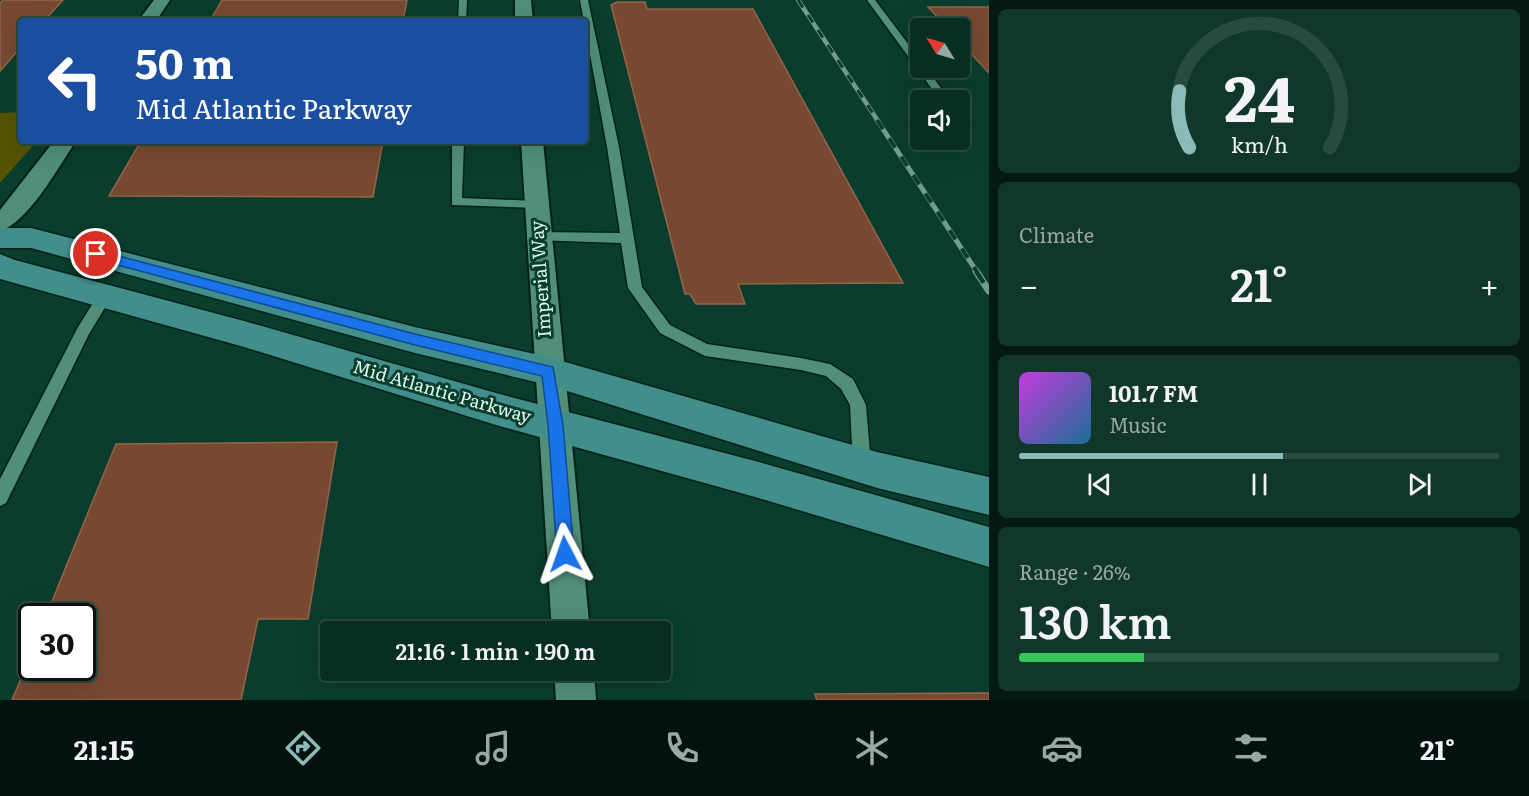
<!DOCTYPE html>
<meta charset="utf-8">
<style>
:root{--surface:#082e22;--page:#11362a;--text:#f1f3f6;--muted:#98a8a5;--line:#294a40;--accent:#8bbbb9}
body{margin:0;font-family:Literata,serif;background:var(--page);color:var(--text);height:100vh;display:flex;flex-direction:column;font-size:22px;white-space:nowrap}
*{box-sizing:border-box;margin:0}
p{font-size:20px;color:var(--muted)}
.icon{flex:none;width:33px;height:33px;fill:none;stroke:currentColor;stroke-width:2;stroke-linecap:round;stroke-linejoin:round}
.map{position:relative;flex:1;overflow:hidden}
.details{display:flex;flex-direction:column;gap:9px;padding:9px;background:#041913;width:540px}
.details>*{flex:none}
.hud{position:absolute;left:18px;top:18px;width:570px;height:126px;border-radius:6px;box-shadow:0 6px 24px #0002,0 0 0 2px var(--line);background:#1a4fa0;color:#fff;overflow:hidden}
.needle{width:39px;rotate:307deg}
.fabs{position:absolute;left:910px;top:18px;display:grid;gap:12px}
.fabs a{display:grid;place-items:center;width:60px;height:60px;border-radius:6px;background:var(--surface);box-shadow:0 6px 24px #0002,0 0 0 2px var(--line);font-size:30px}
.speed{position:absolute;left:18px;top:603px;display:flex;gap:12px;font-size:30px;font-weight:700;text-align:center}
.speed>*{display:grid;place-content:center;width:78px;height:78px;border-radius:50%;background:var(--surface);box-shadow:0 6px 24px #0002,0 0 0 2px var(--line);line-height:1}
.speed .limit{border:3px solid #111;border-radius:9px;background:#fff;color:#111}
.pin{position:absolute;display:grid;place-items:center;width:51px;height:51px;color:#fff;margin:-26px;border:3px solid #fff;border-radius:50%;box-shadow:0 2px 6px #0007}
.me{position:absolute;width:66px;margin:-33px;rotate:356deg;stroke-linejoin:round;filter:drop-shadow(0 0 4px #0008)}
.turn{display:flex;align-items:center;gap:21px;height:126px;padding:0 18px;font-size:27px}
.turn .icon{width:78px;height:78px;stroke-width:2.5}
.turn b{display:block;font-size:42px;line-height:51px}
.big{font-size:45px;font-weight:600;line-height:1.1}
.details .tile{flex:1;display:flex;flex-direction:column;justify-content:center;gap:9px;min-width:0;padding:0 21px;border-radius:9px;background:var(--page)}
.details .dial{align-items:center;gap:0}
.dial svg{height:156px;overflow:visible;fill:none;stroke:var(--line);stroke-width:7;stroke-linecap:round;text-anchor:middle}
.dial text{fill:var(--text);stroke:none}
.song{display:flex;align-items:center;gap:18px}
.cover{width:72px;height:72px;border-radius:9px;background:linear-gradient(135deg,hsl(290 70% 55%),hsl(200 70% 35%))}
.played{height:6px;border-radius:3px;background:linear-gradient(90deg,var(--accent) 55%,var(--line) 55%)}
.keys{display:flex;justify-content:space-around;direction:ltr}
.heat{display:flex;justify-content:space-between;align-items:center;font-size:33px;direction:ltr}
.charge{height:9px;border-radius:4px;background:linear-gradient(90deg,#34c759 26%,var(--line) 0)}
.trip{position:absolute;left:320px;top:621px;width:351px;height:60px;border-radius:6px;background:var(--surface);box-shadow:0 6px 24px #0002,0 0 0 2px var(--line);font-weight:600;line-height:60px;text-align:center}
.tab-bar{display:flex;height:96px;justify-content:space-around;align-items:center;background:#03120e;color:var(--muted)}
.tab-bar .icon{width:42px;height:42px}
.tab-bar .active{color:var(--accent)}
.tab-bar b{font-size:27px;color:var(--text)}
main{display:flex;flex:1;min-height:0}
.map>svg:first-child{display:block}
.green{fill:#565402}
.building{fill:#774930;stroke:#95644a;stroke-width:1.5}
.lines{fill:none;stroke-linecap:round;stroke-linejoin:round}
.lane-casing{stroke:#012218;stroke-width:3}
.street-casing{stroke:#012218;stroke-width:4}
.secondary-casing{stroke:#012218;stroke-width:3}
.lane{fill:#518f79;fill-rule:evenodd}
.street{fill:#518f79;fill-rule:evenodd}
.secondary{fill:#428e8b;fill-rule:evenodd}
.rail-far2-casing{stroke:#739c8e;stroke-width:4.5}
.rail-far1-casing{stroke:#739c8e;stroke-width:5}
.rail-casing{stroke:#739c8e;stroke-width:7}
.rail-far2{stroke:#0a3d2e;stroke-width:3;stroke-dasharray:9;stroke-linecap:butt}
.rail-far1{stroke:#0a3d2e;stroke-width:4;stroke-dasharray:11;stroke-linecap:butt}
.rail{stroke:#0a3d2e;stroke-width:4.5;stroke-dasharray:14;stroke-linecap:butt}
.route{fill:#1a73e8;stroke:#114b97;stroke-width:1.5}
.labels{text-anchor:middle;stroke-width:6;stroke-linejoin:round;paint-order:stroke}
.street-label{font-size:18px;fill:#dcfbee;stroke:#0a3d2e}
</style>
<main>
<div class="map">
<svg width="989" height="700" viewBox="0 0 989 700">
<rect width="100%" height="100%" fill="#0a3d2e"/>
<!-- green -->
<path class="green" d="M21 112V141H37L0 183V113Z"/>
<!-- building -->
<path class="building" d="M3 0H63L44 21H21V47L0 71V3Z
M222 0H407L403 21H210Z
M617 2H645L647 9H753L903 283 738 284 745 304H696L690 294H685L611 5Z
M928 7H989V73L960 42V28H948Z
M141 141H383L373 197 109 196Z
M337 442 308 619H258L241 700H12L32 652V668H82V616H46L116 444Z
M989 693V700H817L815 694Z"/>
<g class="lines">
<defs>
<path id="lane" d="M459 0H467L466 21H458Z
M580 0H588L619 147 642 287 670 325 707 344 801 358 830 364 853 379 866 405 871 465 868 471 862 473 856 471 853 465 850 405 841 389 826 376 801 370 705 356 660 333 628 288 621 243 533 240 532 237 533 234 538 232 620 233 607 147Z
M867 0H875L921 61V68H926L950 100H940Z
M960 118 964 119 969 127 968 129H960Z
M452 141H464L462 198 536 201 540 202V208L452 205Z
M105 291 112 296 89 334 6 503 0 506V479L78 327 100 292Z"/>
<path id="street" d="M154 0H170L156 21H138Z
M515 0H531L533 21H515Z
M54 141H76C59 166 28 223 0 231V210Z
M521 141H543L590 632H552Z
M554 670H594L596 700H556Z"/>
<path id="secondary" d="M0 228H31L415 327 548 357 877 452 989 477V515L877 488 548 385 415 353 31 248H0Z
M0 254 15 260 244 321 496 393 755 461 989 527V567L755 497 496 425 244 347 0 279Z"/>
</defs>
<!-- lane casing -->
<use href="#lane" class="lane-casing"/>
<!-- street casing -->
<use href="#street" class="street-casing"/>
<!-- secondary casing -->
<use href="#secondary" class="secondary-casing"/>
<!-- lane -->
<use href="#lane" class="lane"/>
<!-- street -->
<use href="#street" class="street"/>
<!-- secondary -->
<use href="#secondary" class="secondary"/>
<defs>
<path id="rail-far2" d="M798 0 878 121"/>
<path id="rail-far1" d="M877 120 977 272"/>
<path id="rail" d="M976 271 989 291"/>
</defs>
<!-- rail-far2 casing -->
<use href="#rail-far2" class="rail-far2-casing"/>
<!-- rail-far1 casing -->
<use href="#rail-far1" class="rail-far1-casing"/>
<!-- rail casing -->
<use href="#rail" class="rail-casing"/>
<!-- rail-far2 -->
<use href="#rail-far2" class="rail-far2"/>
<!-- rail-far1 -->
<use href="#rail-far1" class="rail-far1"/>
<!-- rail -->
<use href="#rail" class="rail"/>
</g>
<!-- route -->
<path class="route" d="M96 250 415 334 553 367 563 425 574 554 571 560 565 563 559 560 557 554 548 425 542 376 415 345 92 258 90 254Z"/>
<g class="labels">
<!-- street labels -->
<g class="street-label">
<text transform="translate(541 279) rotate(-94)" y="6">Imperial Way</text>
<text transform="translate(442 392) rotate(16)" y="6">Mid Atlantic Parkway</text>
</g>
</g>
</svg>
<div class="fabs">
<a><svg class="needle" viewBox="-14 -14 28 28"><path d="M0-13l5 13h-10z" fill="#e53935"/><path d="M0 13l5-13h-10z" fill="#98a8a5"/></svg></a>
<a><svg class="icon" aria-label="sound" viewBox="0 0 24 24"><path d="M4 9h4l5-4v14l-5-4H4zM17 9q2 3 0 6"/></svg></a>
</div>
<div class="speed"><div class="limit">30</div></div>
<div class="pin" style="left:96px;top:254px;background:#d93025"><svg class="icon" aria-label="arrive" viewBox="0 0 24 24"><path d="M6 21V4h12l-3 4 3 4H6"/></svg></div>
<svg class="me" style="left:565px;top:554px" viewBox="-20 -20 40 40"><path d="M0-17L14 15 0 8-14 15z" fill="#1a73e8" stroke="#fff" stroke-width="4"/></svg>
<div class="trip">21:16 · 1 min · 190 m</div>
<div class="hud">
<div class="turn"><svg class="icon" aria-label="left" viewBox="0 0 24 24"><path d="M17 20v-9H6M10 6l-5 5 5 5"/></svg><div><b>50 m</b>Mid Atlantic Parkway</div></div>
</div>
</div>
<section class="details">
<div class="tile dial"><svg viewBox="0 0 100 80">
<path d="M14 69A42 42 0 1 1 86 69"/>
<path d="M14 69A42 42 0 0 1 9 40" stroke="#8bbbb9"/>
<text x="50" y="56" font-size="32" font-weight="700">24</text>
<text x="50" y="72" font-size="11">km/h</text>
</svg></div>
<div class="tile"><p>Climate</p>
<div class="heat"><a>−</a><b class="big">21°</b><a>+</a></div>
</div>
<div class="tile">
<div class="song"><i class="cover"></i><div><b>101.7 FM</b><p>Music</p></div></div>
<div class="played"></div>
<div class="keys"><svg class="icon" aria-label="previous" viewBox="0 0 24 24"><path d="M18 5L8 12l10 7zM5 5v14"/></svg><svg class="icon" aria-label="pause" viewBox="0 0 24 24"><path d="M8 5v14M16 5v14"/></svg><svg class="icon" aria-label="next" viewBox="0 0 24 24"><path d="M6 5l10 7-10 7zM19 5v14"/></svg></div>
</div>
<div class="tile"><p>Range · 26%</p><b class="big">130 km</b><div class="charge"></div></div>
</section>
</main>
<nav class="tab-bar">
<b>21:15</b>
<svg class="icon active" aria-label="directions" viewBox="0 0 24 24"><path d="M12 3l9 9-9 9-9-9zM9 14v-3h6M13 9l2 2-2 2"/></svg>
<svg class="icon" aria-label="music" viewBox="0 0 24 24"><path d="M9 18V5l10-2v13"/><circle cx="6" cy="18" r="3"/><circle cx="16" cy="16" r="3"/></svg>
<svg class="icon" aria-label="phone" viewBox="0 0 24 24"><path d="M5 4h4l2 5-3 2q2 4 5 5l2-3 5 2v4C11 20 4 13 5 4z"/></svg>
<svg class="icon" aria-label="climate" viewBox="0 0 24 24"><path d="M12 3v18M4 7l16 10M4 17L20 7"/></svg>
<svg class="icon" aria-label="car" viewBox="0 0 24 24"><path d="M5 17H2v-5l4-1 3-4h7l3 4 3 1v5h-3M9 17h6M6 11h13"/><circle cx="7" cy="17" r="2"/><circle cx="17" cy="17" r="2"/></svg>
<svg class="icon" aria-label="filters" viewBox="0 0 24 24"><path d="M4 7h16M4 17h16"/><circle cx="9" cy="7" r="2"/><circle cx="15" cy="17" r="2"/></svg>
<b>21°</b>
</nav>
